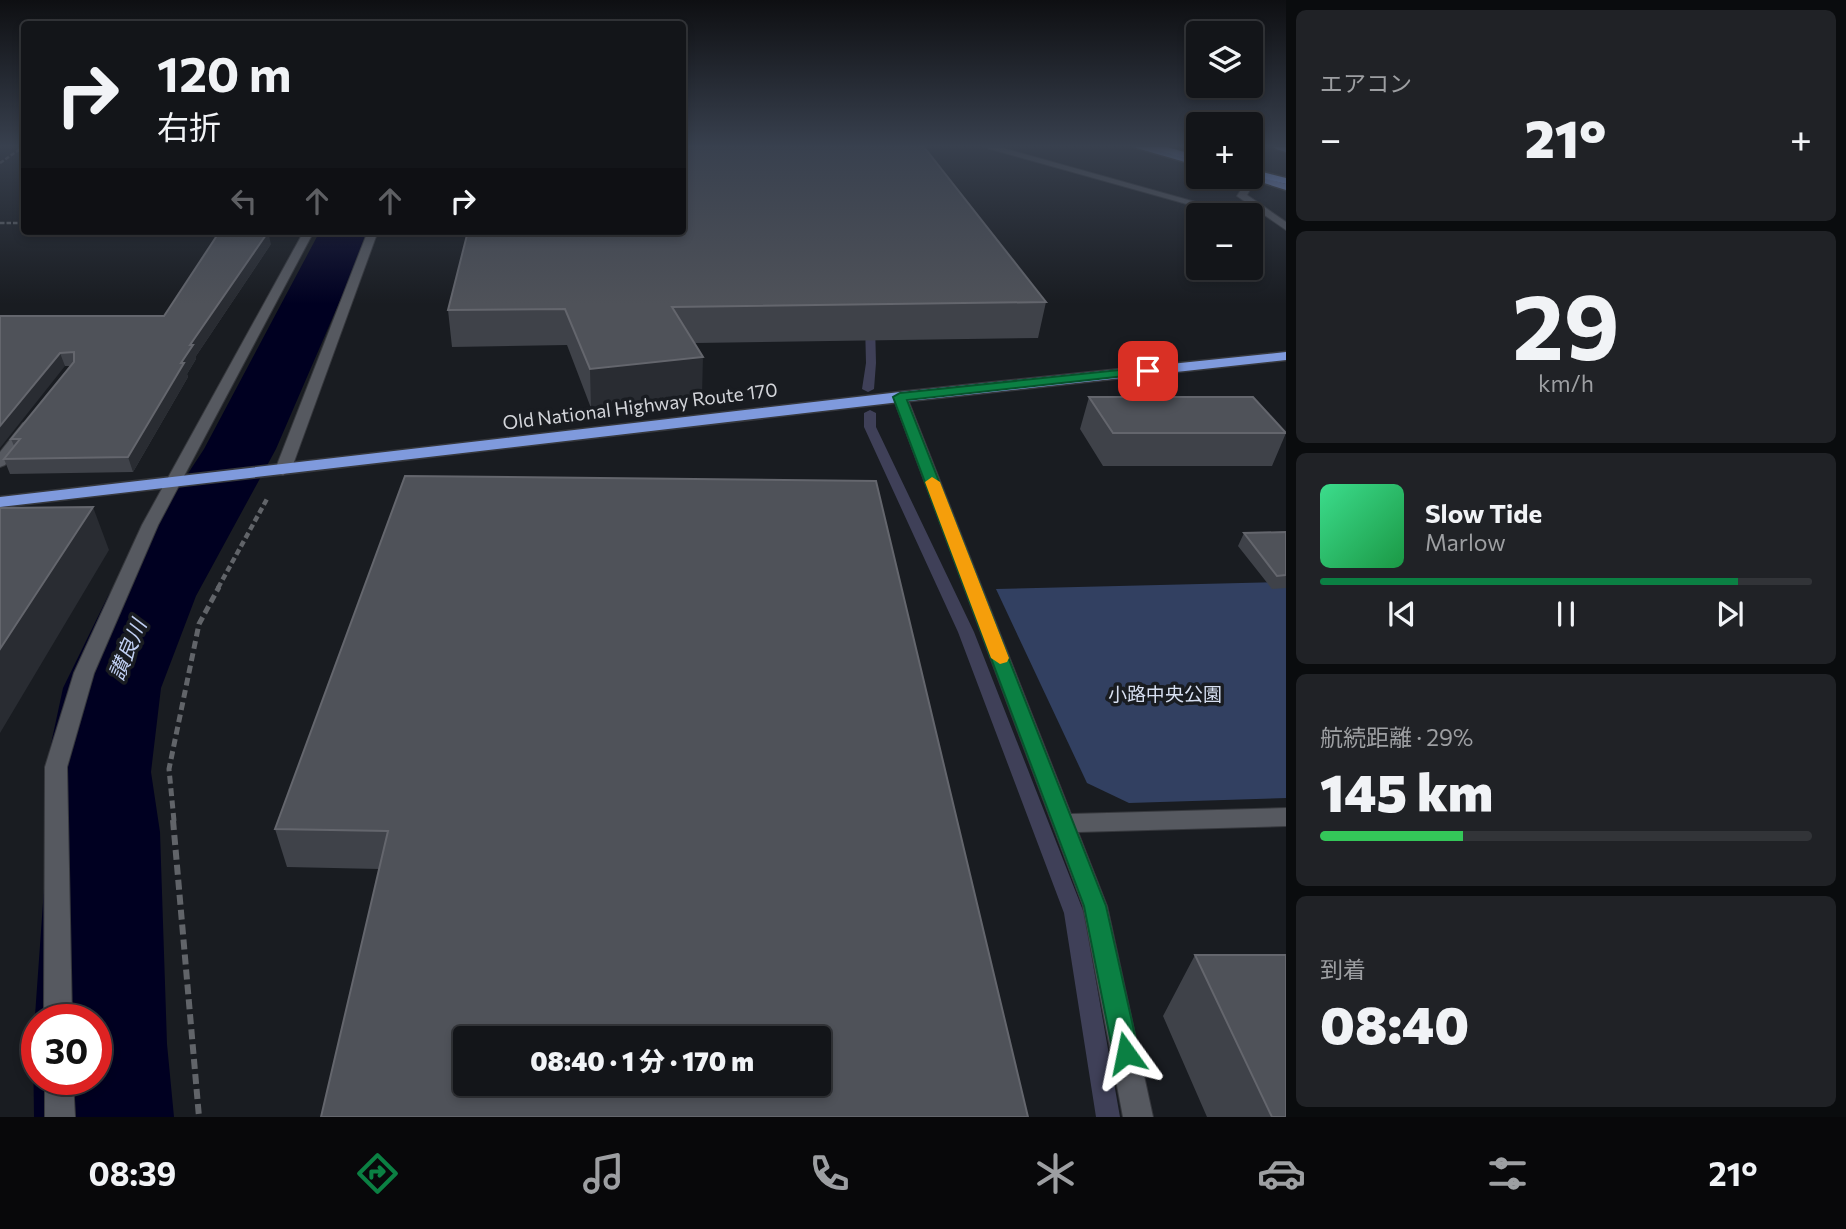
<!DOCTYPE html>
<html lang="ja">
<meta charset="utf-8">
<style>
:root{--surface:#131519;--page:#202226;--text:#f1f3f6;--muted:#9d9fa2;--line:#323438;--accent:#0b8043}
body{margin:0;font-family:Commissioner,"Noto Sans JP",sans-serif;background:var(--page);color:var(--text);height:100vh;display:flex;flex-direction:column;font-size:26px;white-space:nowrap}
*{box-sizing:border-box;margin:0}
p{font-size:23px;color:var(--muted)}
.icon{flex:none;width:38px;height:38px;fill:none;stroke:currentColor;stroke-width:2;stroke-linecap:round;stroke-linejoin:round}
.map{position:relative;flex:1;overflow:hidden}
.panel{display:flex;flex-direction:column;gap:10px;padding:10px;background:#0a0c0e;width:560px}
.panel>*{flex:none}
.guide{position:absolute;left:21px;top:21px;width:665px;height:214px;border-radius:7px;box-shadow:0 4px 10px #0003,0 0 0 2px var(--line);background:#131519;color:var(--text);overflow:hidden}
.tools{position:absolute;left:1186px;top:21px;display:grid;gap:14px}
.tools a{display:grid;place-items:center;width:77px;height:77px;border-radius:7px;background:var(--surface);box-shadow:0 4px 10px #0003,0 0 0 2px var(--line);font-size:35px}
.speed{position:absolute;left:21px;top:1004px;display:flex;gap:14px;font-size:35px;font-weight:700;text-align:center}
.speed>*{display:grid;place-content:center;width:91px;height:91px;border-radius:50%;background:var(--surface);box-shadow:0 4px 10px #0003,0 0 0 2px var(--line);line-height:1}
.speed .limit{border:10px solid #d22;background:#fff;color:#111}
.pin{position:absolute;display:grid;place-items:center;width:60px;height:60px;color:#fff;margin:-30px;border-radius:14px;box-shadow:0 4px 10px #0006}
.me{position:absolute;width:77px;margin:-38px;rotate:348deg;stroke-linejoin:round;filter:drop-shadow(0 0 5px #0008)}
.turn{display:flex;align-items:center;gap:24px;height:147px;padding:0 21px;font-size:32px}
.turn .icon{width:91px;height:91px;stroke-width:2.5}
.turn b{display:block;font-size:49px;line-height:60px}
.lanes{display:flex;align-items:center;height:66px;padding:0 21px;background:#0003;justify-content:center;gap:35px;direction:ltr}
.lanes .off{opacity:.35}
.big{font-size:52px;font-weight:800;line-height:1.1}
.panel .widget{flex:1;display:flex;flex-direction:column;justify-content:center;gap:10px;min-width:0;padding:0 24px;border-radius:10px;background:var(--page)}
.panel .dial{align-items:center;gap:0}
.dial b{font-size:91px;line-height:1}
.song{display:flex;align-items:center;gap:21px}
.cover{width:84px;height:84px;border-radius:10px;background:linear-gradient(135deg,hsl(150 70% 55%),hsl(140 70% 35%))}
.played{height:7px;border-radius:4px;background:linear-gradient(90deg,var(--accent) 85%,var(--line) 85%)}
.keys{display:flex;justify-content:space-around;direction:ltr}
.heat{display:flex;justify-content:space-between;align-items:center;font-size:38px;direction:ltr}
.charge{height:10px;border-radius:5px;background:linear-gradient(90deg,#34c759 29%,var(--line) 0)}
.trip{position:absolute;left:453px;top:1026px;width:378px;height:70px;border-radius:7px;background:var(--surface);box-shadow:0 4px 10px #0003,0 0 0 2px var(--line);font-weight:800;line-height:70px;text-align:center}
.tabs{display:flex;height:112px;justify-content:space-around;align-items:center;background:#08080a;color:var(--muted)}
.tabs .icon{width:49px;height:49px}
.tabs .current{color:var(--accent)}
.tabs b{font-size:32px;color:var(--text)}
main{display:flex;flex:1;min-height:0}
.map>svg:first-child{display:block}
.green{fill:#324061}
.lines{fill:none;stroke-linecap:round;stroke-linejoin:round}
.stream{fill:#3f4058;fill-rule:evenodd}
.river{fill:#000021;fill-rule:evenodd}
.service-casing{stroke:#36383d;stroke-width:2}
.minor-casing{stroke:#36383d;stroke-width:2}
.trunk-casing{stroke:#36383d;stroke-width:3}
.motorway-casing{stroke:#36383d;stroke-width:3}
.path-far3{stroke:#616469;stroke-width:2.5;stroke-dasharray:4.5 2;stroke-linecap:butt}
.path-far2{stroke:#616469;stroke-width:4.5;stroke-dasharray:6 3.5;stroke-linecap:butt}
.path-far1{stroke:#616469;stroke-width:5;stroke-dasharray:8 4.5;stroke-linecap:butt}
.path{stroke:#616469;stroke-width:6;stroke-dasharray:10 5;stroke-linecap:butt}
.service{fill:#565960;fill-rule:evenodd}
.minor{fill:#565960;fill-rule:evenodd}
.trunk{fill:#7f9add;fill-rule:evenodd}
.motorway{fill:#89abfc;fill-rule:evenodd}
.wall{fill:#3f4249}
.shaded-wall{fill:#292c32}
.building{fill:#4f5259;stroke:#64666d;stroke-width:2;fill-rule:evenodd}
.route{fill:#0b8043;stroke:#07532c;stroke-width:2}
.slow{fill:#f59e0b}
.labels{text-anchor:middle;stroke-width:7;stroke-linejoin:round;paint-order:stroke}
.street-label{font-size:19px;fill:#d3d5da;stroke:#191c21}
.park-label{font-size:19px;fill:#d7dff1;stroke:#191c21}
.water-label{font-size:21px;font-style:italic;fill:#c1d0f3;stroke:#191c21}
</style>
<main>
<div class="map">
<svg width="1286" height="1117" viewBox="0 0 1286 1117">
<rect width="100%" height="100%" fill="#191c21"/>
<!-- green -->
<path class="green" d="M1286 582V798L1129 803 1087 783 996 589Z"/>
<g class="lines">
<!-- stream -->
<path class="stream" d="M870 321 875 324 876 363 874 389 868 392 862 389 866 363 865 324Z
M870 410 876 413V427L974 632 1084 913 1120 1117H1096L1064 913 958 632 864 427V413Z"/>
<!-- river -->
<path class="river" d="M320 231H370L276 449 196 596 161 688 151 772 160 832 167 1044 174 1117H34L33 1044 48 832 45 772 63 688 108 596 204 449ZM37 1020H96V1080H37Z"/>
<defs>
<path id="service" d="M28 422 35 426 5 465 0 467V452L23 423Z"/>
<path id="minor" d="M983 147H999L1242 215H1226Z
M1251 174 1257 177 1247 195 1286 222V230L1237 196Z
M304 231H314L158 525 94 673 67 767 72 1020H44L45 767 74 673 142 525Z
M368 231H378L291 470 283 475 277 473 275 470Z
M900 393 907 397 1071 814 1286 808V826L1078 832 1107 906 1153 1117H1123L1083 906 893 397Z
M45 1080H73L75 1117H45Z"/>
<path id="trunk" d="M1133 147H1151L1199 160V166Z
M1274 147H1286V152L1276 149Z
M1251 174 1286 184V190L1245 177H1251Z
M1286 352V360L900 402 0 507V497L900 392Z"/>
<path id="motorway" d="M1148 147H1167L1199 156V162Z
M1251 169 1286 178V184L1251 175Z"/>
</defs>
<!-- service casing -->
<use href="#service" class="service-casing"/>
<!-- minor casing -->
<use href="#minor" class="minor-casing"/>
<!-- trunk casing -->
<use href="#trunk" class="trunk-casing"/>
<!-- motorway casing -->
<use href="#motorway" class="motorway-casing"/>
<!-- path-far3 -->
<path class="path-far3" d="M0 163 23 147
M0 223H24"/>
<!-- path-far2 -->
<path class="path-far2" d="M218 588 267 499"/>
<!-- path-far1 -->
<path class="path-far1" d="M174 821 169 769 199 624 219 587"/>
<!-- path -->
<path class="path" d="M173 820 199 1117"/>
<!-- service -->
<use href="#service" class="service"/>
<!-- minor -->
<use href="#minor" class="minor"/>
<!-- trunk -->
<use href="#trunk" class="trunk"/>
<!-- motorway -->
<use href="#motorway" class="motorway"/>
</g>
<!-- wall -->
<path class="wall" d="M271 244 196 356V359L187 374 188 377 133 472 10 474 4 459 14 446 11 439 70 366H65L0 316H164Z
M1046 302 1038 338 695 343 702 395 591 408 567 345 452 347 448 310Z
M1089 397 1286 433 1272 466H1103L1080 429Z
M876 481 379 869 287 867 275 829Z
M1286 532V588L1272 589 1238 546 1244 533Z
M1195 955 1286 1117H1207L1163 1016Z"/>
<!-- shaded-wall -->
<path class="shaded-wall" d="M268 232 271 244 196 356V359L187 374 188 377 133 472 128 457 190 345Z
M60 353 65 366 0 448V426Z
M703 357 702 395 591 408 590 369Z
M93 507 109 550 0 733V649Z"/>
<!-- building -->
<path class="building" d="M682 147H924L1046 302 672 307 703 357 590 369 565 309 448 310 468 231H682Z
M268 232 190 345H193L181 363H184L128 457 4 459 20 439H11L74 362V352L60 353 0 426V316H164L218 234Z
M1089 397H1253L1286 433H1113Z
M405 476 876 481 1028 1117H321L388 831 275 829ZM466 1038H819V1083H466Z
M93 507 0 649V508Z
M1286 532V575L1277 576 1244 533Z
M1195 955H1286V1117H1272Z"/>
<!-- sky -->
<linearGradient id="sky" x2="0" y2="1"><stop stop-color="#0e0f12"/><stop offset="0.48" stop-color="#38404e"/><stop offset="1" stop-color="#38404e" stop-opacity="0"/></linearGradient>
<rect width="1286" height="304" fill="url(#sky)"/>
<!-- route -->
<path class="route" d="M1148 367 1152 368V373L907 400 1106 906 1139 1053 1135 1061 1126 1065 1117 1061 1113 1053 1084 906 893 397 900 393Z"/>
<!-- slow -->
<path class="slow" d="M932 477 940 482 1009 658 1007 662 1000 664 991 658 925 482Z"/>
<g class="labels">
<!-- street labels -->
<g class="street-label">
<text transform="translate(640 406) rotate(-7)" y="7">Old National Highway Route 170</text>
</g>
<!-- park labels -->
<g class="park-label">
<text x="1165" y="701">小路中央公園</text>
</g>
<!-- water labels -->
<g class="water-label">
<text transform="translate(128 650) rotate(-67)" y="7">讃良川</text>
</g>
</g>
</svg>
<div class="tools">
<a><svg class="icon" aria-label="layers" viewBox="0 0 24 24"><path d="M12 4l9 5-9 5-9-5zM3 14l9 5 9-5"/></svg></a>
<a>+</a>
<a>−</a>
</div>
<div class="speed"><div class="limit">30</div></div>
<div class="pin" style="left:1148px;top:371px;background:#d93025"><svg class="icon" aria-label="arrive" viewBox="0 0 24 24"><path d="M6 21V4h12l-3 4 3 4H6"/></svg></div>
<svg class="me" style="left:1126px;top:1053px" viewBox="-20 -20 40 40"><path d="M0-17L14 15 0 8-14 15z" fill="#0b8043" stroke="#fff" stroke-width="4"/></svg>
<div class="trip">08:40 · 1 分 · 170 m</div>
<div class="guide">
<div class="turn"><svg class="icon" aria-label="right" viewBox="0 0 24 24"><path d="M7 20v-9h11M14 6l5 5-5 5"/></svg><div><b>120 m</b>右折</div></div>
<div class="lanes"><svg class="icon off" aria-label="left" viewBox="0 0 24 24"><path d="M17 20v-9H6M10 6l-5 5 5 5"/></svg><svg class="icon off" aria-label="ahead" viewBox="0 0 24 24"><path d="M12 20V5M6 11l6-6 6 6"/></svg><svg class="icon off" aria-label="ahead" viewBox="0 0 24 24"><path d="M12 20V5M6 11l6-6 6 6"/></svg><svg class="icon" aria-label="right" viewBox="0 0 24 24"><path d="M7 20v-9h11M14 6l5 5-5 5"/></svg></div>
</div>
</div>
<section class="panel">
<div class="widget"><p>エアコン</p>
<div class="heat"><a>−</a><b class="big">21°</b><a>+</a></div>
</div>
<div class="widget dial"><b>29</b><p>km/h</p></div>
<div class="widget">
<div class="song"><i class="cover"></i><div><b>Slow Tide</b><p>Marlow</p></div></div>
<div class="played"></div>
<div class="keys"><svg class="icon" aria-label="previous" viewBox="0 0 24 24"><path d="M18 5L8 12l10 7zM5 5v14"/></svg><svg class="icon" aria-label="pause" viewBox="0 0 24 24"><path d="M8 5v14M16 5v14"/></svg><svg class="icon" aria-label="next" viewBox="0 0 24 24"><path d="M6 5l10 7-10 7zM19 5v14"/></svg></div>
</div>
<div class="widget"><p>航続距離 · 29%</p><b class="big">145 km</b><div class="charge"></div></div>
<div class="widget"><p>到着</p><b class="big">08:40</b></div>
</section>
</main>
<nav class="tabs">
<b>08:39</b>
<svg class="icon current" aria-label="directions" viewBox="0 0 24 24"><path d="M12 3l9 9-9 9-9-9zM9 14v-3h6M13 9l2 2-2 2"/></svg>
<svg class="icon" aria-label="music" viewBox="0 0 24 24"><path d="M9 18V5l10-2v13"/><circle cx="6" cy="18" r="3"/><circle cx="16" cy="16" r="3"/></svg>
<svg class="icon" aria-label="phone" viewBox="0 0 24 24"><path d="M5 4h4l2 5-3 2q2 4 5 5l2-3 5 2v4C11 20 4 13 5 4z"/></svg>
<svg class="icon" aria-label="climate" viewBox="0 0 24 24"><path d="M12 3v18M4 7l16 10M4 17L20 7"/></svg>
<svg class="icon" aria-label="car" viewBox="0 0 24 24"><path d="M5 17H2v-5l4-1 3-4h7l3 4 3 1v5h-3M9 17h6M6 11h13"/><circle cx="7" cy="17" r="2"/><circle cx="17" cy="17" r="2"/></svg>
<svg class="icon" aria-label="filters" viewBox="0 0 24 24"><path d="M4 7h16M4 17h16"/><circle cx="9" cy="7" r="2"/><circle cx="15" cy="17" r="2"/></svg>
<b>21°</b>
</nav>
